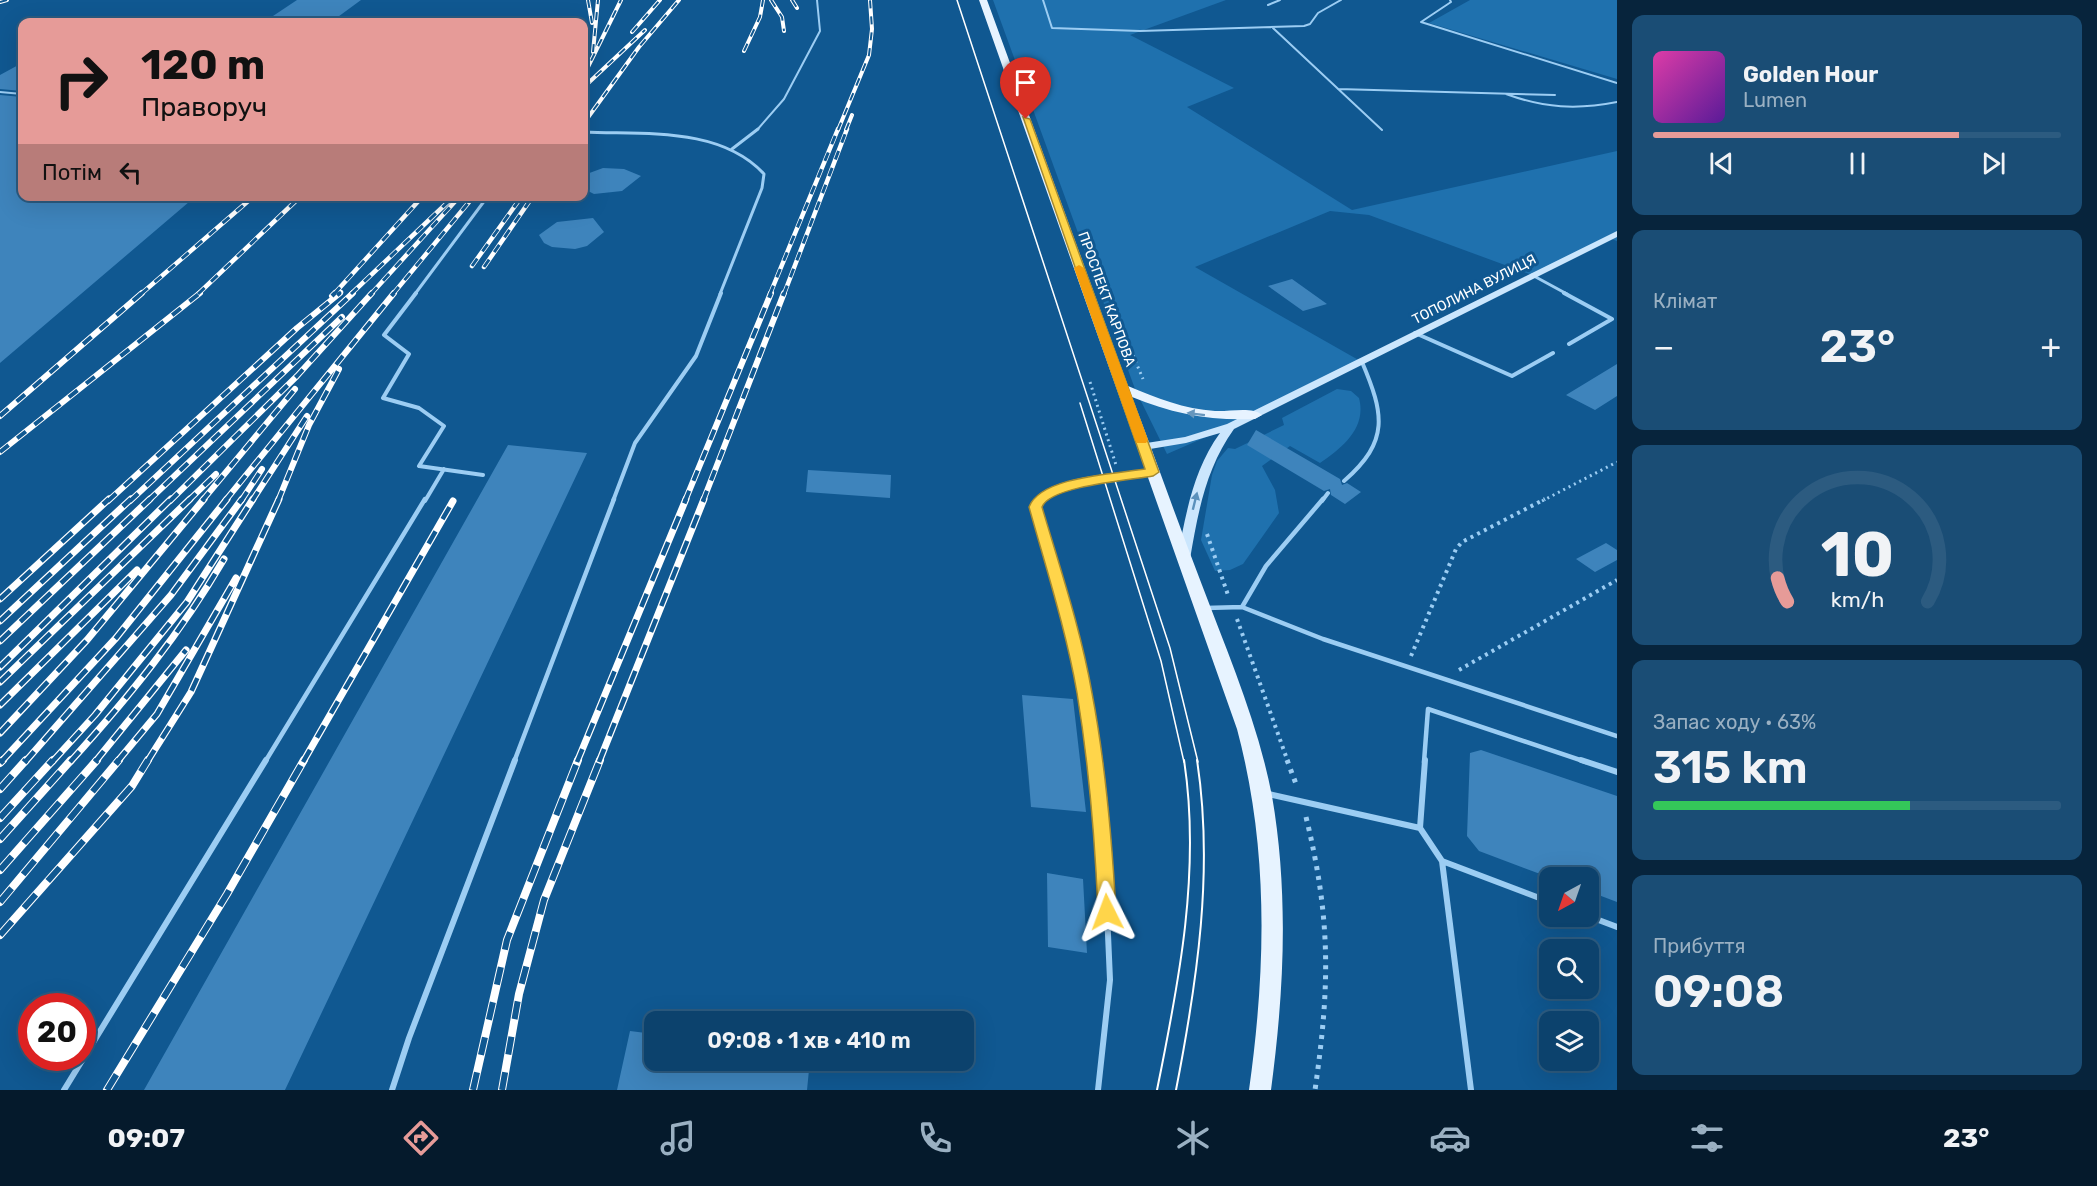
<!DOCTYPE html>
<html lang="uk">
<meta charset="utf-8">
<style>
:root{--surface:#0c426d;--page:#1a4d75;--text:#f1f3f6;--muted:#9ab0c2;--line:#2c5b80;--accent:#e69b98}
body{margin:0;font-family:Rubik,sans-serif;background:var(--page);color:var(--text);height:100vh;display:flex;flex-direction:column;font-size:22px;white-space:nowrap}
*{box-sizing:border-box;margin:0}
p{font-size:20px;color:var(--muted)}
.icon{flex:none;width:33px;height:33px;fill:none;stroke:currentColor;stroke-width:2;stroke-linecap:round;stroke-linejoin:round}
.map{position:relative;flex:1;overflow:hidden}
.drawer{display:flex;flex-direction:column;gap:15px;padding:15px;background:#07243c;width:480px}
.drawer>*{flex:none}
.top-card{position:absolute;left:18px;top:18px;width:570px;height:183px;border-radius:12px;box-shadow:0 6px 24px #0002,0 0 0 2px var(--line);background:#e69b98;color:#111;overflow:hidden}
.needle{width:39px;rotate:220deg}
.controls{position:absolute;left:1539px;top:867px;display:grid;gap:12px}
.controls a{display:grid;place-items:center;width:60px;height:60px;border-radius:12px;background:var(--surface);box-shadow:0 6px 24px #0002,0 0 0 2px var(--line);font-size:30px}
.speed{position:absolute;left:18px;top:993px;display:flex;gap:12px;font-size:30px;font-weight:700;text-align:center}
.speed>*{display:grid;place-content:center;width:78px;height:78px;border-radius:50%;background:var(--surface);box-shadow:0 6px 24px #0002,0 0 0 2px var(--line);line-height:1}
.speed .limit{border:9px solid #d22;background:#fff;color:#111}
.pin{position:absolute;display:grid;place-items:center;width:51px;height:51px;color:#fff;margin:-62px -26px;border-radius:50% 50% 50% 0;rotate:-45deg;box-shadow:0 0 6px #0007}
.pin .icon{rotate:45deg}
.me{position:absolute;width:66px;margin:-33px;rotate:357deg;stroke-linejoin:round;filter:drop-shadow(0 0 4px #0008)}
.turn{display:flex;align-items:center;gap:21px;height:126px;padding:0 24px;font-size:27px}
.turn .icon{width:78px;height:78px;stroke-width:2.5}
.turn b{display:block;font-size:42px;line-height:51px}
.then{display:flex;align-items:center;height:57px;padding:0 24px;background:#0003;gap:12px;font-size:22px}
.big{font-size:45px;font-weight:600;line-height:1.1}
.drawer .widget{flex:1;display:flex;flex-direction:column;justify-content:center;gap:9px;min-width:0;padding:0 21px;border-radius:12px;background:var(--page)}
.drawer .dial{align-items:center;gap:0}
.dial svg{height:156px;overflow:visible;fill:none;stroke:var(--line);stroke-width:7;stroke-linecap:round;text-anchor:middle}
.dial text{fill:var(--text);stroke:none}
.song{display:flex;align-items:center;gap:18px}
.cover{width:72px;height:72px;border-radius:9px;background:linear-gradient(135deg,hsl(320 70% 55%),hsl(270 70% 35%))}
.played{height:6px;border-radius:3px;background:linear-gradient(90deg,var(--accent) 75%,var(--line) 75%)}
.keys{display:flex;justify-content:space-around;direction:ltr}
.heat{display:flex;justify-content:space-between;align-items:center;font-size:33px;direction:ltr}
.charge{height:9px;border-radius:4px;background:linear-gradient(90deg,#34c759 63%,var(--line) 0)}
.trip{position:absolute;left:644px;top:1011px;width:330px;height:60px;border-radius:12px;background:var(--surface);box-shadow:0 6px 24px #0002,0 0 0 2px var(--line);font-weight:600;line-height:60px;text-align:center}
.tab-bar{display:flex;height:96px;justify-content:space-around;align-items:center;background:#051a2c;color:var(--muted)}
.tab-bar .icon{width:42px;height:42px}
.tab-bar .on{color:var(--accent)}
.tab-bar b{font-size:27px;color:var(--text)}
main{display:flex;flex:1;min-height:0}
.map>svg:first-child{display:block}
.green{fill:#1f71ae}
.building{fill:#3e84bc}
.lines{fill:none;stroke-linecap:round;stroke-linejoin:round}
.path-far2{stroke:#9ccdf3;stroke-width:3;stroke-dasharray:2 4;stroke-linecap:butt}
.path-far1{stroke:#9ccdf3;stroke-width:4;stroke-dasharray:3 4.5;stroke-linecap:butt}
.path{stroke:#9ccdf3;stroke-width:5;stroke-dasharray:4 6;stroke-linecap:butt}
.service-far4{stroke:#9ccdf3;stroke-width:2}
.service-far3{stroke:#9ccdf3;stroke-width:3}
.service-far2{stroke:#9ccdf3;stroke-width:4}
.service-far1{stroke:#9ccdf3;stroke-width:4.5}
.service{stroke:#9ccdf3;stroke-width:6}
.secondary{fill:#cbe6fd;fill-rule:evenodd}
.primary{fill:#e7f3ff;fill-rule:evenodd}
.tram-far1{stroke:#fff;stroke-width:1.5}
.tram{stroke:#fff;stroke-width:2}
.rail-far4-casing{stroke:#fff;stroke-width:4}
.rail-far3-casing{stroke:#fff;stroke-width:4.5}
.rail-far2-casing{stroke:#fff;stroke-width:6}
.rail-far1-casing{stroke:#fff;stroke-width:7}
.rail-casing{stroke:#fff;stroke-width:8}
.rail-far4{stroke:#105891;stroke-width:2;stroke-dasharray:8;stroke-linecap:butt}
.rail-far3{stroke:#105891;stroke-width:3;stroke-dasharray:9;stroke-linecap:butt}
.rail-far2{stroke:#105891;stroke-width:4;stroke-dasharray:11;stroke-linecap:butt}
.rail-far1{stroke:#105891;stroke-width:4.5;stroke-dasharray:14;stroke-linecap:butt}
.rail{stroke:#105891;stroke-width:6;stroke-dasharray:18;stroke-linecap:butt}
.oneway{fill:#6696bd}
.oneway2{fill:#5b91bc}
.route{fill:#ffd54a;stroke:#a68a30;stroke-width:1.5}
.slow{fill:#f59e0b}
.labels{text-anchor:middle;stroke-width:6;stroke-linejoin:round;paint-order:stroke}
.far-street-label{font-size:14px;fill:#fff;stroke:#105891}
</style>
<main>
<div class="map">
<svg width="1617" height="1090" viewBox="0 0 1617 1090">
<rect width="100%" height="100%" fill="#105891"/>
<!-- green -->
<path class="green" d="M993 0H1226L1130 35 1234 88 1187 107 1352 210 1617 151V241L1609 238 1532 275 1369 215 1330 211 1195 267 1362 362 1252 417 1167 454 1135 389Z
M1470 0H1617V79L1429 23Z
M1337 389 1351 391 1359 398C1367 428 1342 448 1320 463L1290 446 1262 466 1275 490 1279 513 1243 564 1230 570 1215 571 1201 540 1212 475 1217 461 1228 448 1235 449 1284 425 1282 418Z"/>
<!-- building -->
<path class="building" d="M297 0H361L331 22H264Z
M22 63V91L0 89V75Z
M0 95 22 97V196H196L0 363Z
M603 168 624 169 641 176 622 191 594 194 584 189V175Z
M593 218 604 232 587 246 575 249 552 247 544 243 539 235 557 222Z
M1292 279 1327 304 1303 311 1268 286Z
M1617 364V396L1595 410 1566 395Z
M1256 430 1340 479 1342 485 1347 483 1361 492 1345 504 1331 495 1330 489 1324 491 1247 445Z
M508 445 587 453 285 1090H144Z
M808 470 891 475 890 498 806 492Z
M1606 543 1617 550V560L1595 572 1576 559Z
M1022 695 1073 699 1086 812 1031 807Z
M1481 750 1617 796V902L1588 891V878H1551L1479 851 1467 836 1470 753Z
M1047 873 1083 879 1087 953 1048 947Z
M630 1031 654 1034V1060H810L807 1090H617Z"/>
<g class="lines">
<!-- path-far2 -->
<path class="path-far2" d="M1126 339 1143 379
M1090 382 1116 465
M1542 501 1617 462"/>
<!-- path-far1 -->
<path class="path-far1" d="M1207 534 1228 595
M1237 619 1288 762
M1411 656 1456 549 1462 542 1545 499
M1459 670 1617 580"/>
<!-- path -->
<path class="path" d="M1287 760 1296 784
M1306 817C1331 919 1330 986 1315 1090"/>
<!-- service-far4 -->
<path class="service-far4" d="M1043 0 1052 28 1140 31 1304 26 1310 24 1318 13 1341 0
M1450 0 1451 2 1421 22 1617 83
M1268 5 1280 0
M1273 28 1382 130
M1338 89 1555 95
M0 92 22 94
M1506 94C1544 108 1577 110 1617 102
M757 130 784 99 820 31 817 0"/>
<!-- service-far3 -->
<path class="service-far3" d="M584 132C643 135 720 126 764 174L762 188 720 294
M732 149 758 129
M1532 275 1567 294
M415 294 488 196"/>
<!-- service-far2 -->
<path class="service-far2" d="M416 293 384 335 409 354 383 398 419 408 444 426 419 466 483 475
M1564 293 1612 319
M1415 333 1512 376 1553 353
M1569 344 1612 319
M1344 481C1390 441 1384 414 1362 362
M425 501 444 469
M613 501 635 443 696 356 721 293
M1038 501 1055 488 1150 472
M1322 501 1328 493"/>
<!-- service-far1 -->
<path class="service-far1" d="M1039 499 1036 507C1060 592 1082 674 1095 762
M1242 607 1266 566 1323 499
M1206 608 1242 607 1323 639 1617 736
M265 762 425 499
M514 762 614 499
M1424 762 1428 709 1586 762"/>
<!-- service -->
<path class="service" d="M1094 760 1103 821 1110 980 1098 1090
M1425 760 1420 828 1442 861 1471 1090
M1581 760 1617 772
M1268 794 1420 828
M1442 861 1550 902
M1588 916 1617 927
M64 1090 266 760
M392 1090 409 1038 515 760"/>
<!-- secondary -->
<path class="secondary" d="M1617 231V237L1234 429C1206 468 1198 512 1190 559L1188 562H1180C1177 554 1181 543 1182 534 1189 499 1198 463 1220 433L1186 443 1144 450 1139 446 1140 444 1185 437 1227 424Z"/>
<!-- primary -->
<path class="primary" d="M979 0H987L1128 386C1157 398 1184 409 1215 411 1228 412 1253 406 1262 415L1255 419C1211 421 1173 414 1132 397 1156 460 1178 523 1202 585 1228 654 1258 723 1272 796 1289 894 1284 992 1271 1090H1249C1266 968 1269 849 1237 729Z"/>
<!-- tram-far1 -->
<path class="tram-far1" d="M957 0 1170 648 1198 762
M1080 403 1161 661 1184 762"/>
<!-- tram -->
<path class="tram" d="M1157 1090C1179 982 1201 870 1184 760
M1176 1090C1197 982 1214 870 1197 760"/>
<defs>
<path id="rail-far4" d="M588 0 592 23
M771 0 782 17 784 31
M792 0 797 8
M0 2 7 0
M632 32 660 0
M744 51 760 17 763 0
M593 52 598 0
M584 75 621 0
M584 87 645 30
M584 123 639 47 679 0
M838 130 869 55 872 29 870 0
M846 130 852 115"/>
<path id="rail-far3" d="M472 266 522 196
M484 267 533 196
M141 294 254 196
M198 294 301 196
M334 294 423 196
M338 294 341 292
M351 294 449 201
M371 294 460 196
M393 294 474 196
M770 294 838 129
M784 294 847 129"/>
<path id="rail-far2" d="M332 296 335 293
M0 416 142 293
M0 452 200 293
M108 501 297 328 340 293
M130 501 353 293
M148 501 342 317
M170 501 297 376 372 293
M188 501 216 474
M202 501 295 389
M225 501 394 293
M241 501 262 469
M252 501 307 416
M278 501 309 425 339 369
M685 501 771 293
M703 501 784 293"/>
<path id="rail-far1" d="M0 599 109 499
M0 621 131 499
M0 641 150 499
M0 667 171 499
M0 682 190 499
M0 705 137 570
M0 733 87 640 204 499
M1 762 116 638 227 499
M25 762 171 595 242 499
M52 762 95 715 187 602 253 499
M70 762C128 698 181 633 224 559
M95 762 186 650
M117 762 157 714 236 578
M147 762 191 692 279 499
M303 762 453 501
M577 762 686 499
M599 762 704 499"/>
<path id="rail" d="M0 763 3 760
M0 789 26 760
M0 818 53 760
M0 839 71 760
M0 870 97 760
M0 902 119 760
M0 935 132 786 148 760
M107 1090 227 894 304 760
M473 1090 507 940 578 760
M502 1090 519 994 544 900 600 760"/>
</defs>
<!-- rail-far4 casing -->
<use href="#rail-far4" class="rail-far4-casing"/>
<!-- rail-far3 casing -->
<use href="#rail-far3" class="rail-far3-casing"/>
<!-- rail-far2 casing -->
<use href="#rail-far2" class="rail-far2-casing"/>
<!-- rail-far1 casing -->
<use href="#rail-far1" class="rail-far1-casing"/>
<!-- rail casing -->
<use href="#rail" class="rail-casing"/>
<!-- rail-far4 -->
<use href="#rail-far4" class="rail-far4"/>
<!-- rail-far3 -->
<use href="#rail-far3" class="rail-far3"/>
<!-- rail-far2 -->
<use href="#rail-far2" class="rail-far2"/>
<!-- rail-far1 -->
<use href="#rail-far1" class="rail-far1"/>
<!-- rail -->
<use href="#rail" class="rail"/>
</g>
<!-- one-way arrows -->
<defs><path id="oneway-solid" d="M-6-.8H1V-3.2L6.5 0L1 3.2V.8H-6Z" transform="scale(1.5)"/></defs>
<use class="oneway" href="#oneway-solid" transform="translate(1196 414) rotate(-173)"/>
<use class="oneway2" href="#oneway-solid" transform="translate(1195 501) rotate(-76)"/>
<!-- route -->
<path class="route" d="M1023 117 1030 119 1159 472 1153 476C1130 480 1050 486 1042 507 1060 568 1081 630 1092 693 1106 766 1112 839 1116 912L1114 919 1107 921 1100 919 1098 912C1095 839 1089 766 1077 693 1066 630 1046 568 1029 507 1041 476 1115 474 1145 469Z"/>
<!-- slow -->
<path class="slow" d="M1079 265 1084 268 1148 440 1146 443H1137L1135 440 1074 268Z"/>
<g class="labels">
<!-- far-street labels -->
<g class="far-street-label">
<text transform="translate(1474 289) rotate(-27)" y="5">ТОПОЛИНА ВУЛИЦЯ</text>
<text transform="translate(1107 299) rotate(70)" y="5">ПРОСПЕКТ КАРПОВА</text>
</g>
</g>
</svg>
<div class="controls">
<a><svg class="needle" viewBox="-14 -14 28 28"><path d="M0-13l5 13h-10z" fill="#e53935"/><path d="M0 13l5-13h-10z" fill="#9ab0c2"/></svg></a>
<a><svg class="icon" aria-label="search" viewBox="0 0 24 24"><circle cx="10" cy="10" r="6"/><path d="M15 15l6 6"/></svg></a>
<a><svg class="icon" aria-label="layers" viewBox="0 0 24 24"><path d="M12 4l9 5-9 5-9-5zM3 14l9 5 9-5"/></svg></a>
</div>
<div class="speed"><div class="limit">20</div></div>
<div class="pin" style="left:1026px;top:119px;background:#d93025"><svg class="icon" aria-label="arrive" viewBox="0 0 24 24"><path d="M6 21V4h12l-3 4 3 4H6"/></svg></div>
<svg class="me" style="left:1107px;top:912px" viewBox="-20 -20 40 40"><path d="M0-17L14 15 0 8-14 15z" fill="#ffd54a" stroke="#fff" stroke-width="4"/></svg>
<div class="trip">09:08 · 1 хв · 410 m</div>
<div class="top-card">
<div class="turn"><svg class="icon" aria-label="right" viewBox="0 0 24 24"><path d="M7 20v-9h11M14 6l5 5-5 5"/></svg><div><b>120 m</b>Праворуч</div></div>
<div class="then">Потім<svg class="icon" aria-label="left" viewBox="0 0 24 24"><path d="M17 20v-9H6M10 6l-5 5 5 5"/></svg></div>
</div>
</div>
<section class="drawer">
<div class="widget">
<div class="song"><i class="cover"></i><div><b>Golden Hour</b><p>Lumen</p></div></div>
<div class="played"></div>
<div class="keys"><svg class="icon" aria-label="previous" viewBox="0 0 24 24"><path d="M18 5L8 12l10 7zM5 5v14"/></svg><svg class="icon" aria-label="pause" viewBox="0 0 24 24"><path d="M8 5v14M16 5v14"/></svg><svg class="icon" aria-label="next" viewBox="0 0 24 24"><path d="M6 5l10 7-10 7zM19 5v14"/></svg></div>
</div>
<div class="widget"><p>Клімат</p>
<div class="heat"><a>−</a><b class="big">23°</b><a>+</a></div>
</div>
<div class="widget dial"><svg viewBox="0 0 100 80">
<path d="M14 69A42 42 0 1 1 86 69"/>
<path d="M14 69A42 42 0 0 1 9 57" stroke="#e69b98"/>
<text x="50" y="56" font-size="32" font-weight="700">10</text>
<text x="50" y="72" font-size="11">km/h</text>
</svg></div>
<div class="widget"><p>Запас ходу · 63%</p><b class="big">315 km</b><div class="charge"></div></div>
<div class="widget"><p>Прибуття</p><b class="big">09:08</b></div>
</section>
</main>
<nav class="tab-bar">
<b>09:07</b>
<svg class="icon on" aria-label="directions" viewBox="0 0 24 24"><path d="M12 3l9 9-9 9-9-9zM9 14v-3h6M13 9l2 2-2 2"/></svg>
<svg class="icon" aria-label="music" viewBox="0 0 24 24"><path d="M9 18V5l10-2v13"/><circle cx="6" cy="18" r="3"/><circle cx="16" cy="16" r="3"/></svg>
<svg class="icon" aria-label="phone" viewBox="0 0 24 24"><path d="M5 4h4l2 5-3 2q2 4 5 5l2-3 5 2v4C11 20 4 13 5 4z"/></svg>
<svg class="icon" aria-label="climate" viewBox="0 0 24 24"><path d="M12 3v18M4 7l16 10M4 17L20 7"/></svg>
<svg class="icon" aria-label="car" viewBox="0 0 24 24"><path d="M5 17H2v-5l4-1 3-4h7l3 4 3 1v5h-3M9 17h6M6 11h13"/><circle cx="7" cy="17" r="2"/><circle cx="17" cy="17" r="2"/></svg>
<svg class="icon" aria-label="filters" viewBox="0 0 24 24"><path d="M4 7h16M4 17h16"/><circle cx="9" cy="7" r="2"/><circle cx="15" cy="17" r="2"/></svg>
<b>23°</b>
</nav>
